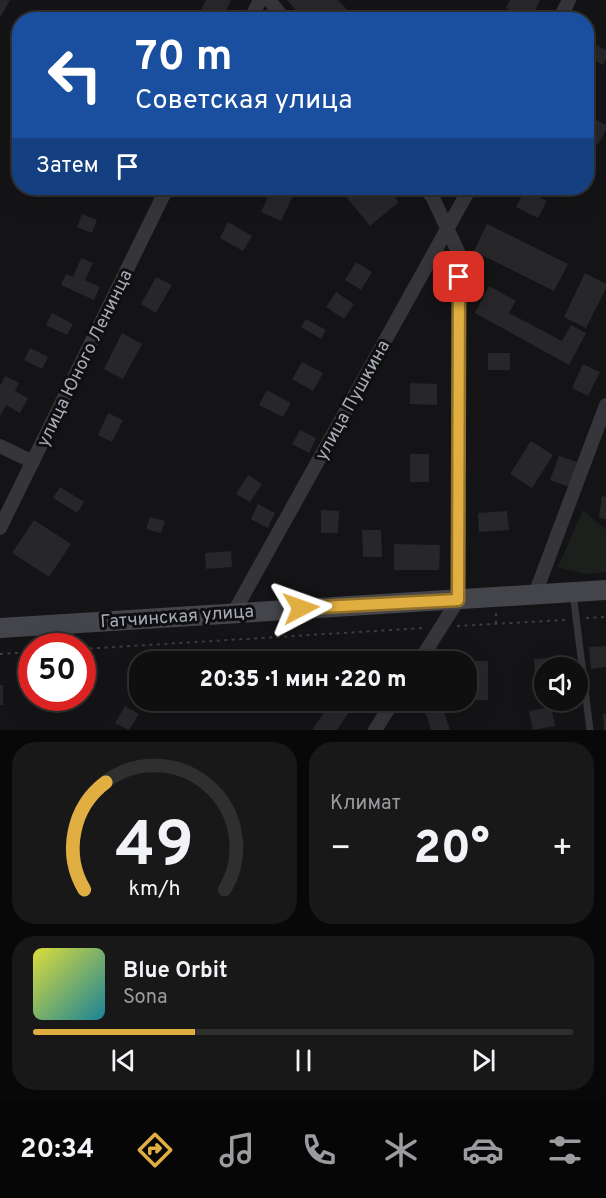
<!DOCTYPE html>
<html lang="ru">
<meta charset="utf-8">
<style>
:root{--surface:#0f0f10;--page:#181819;--text:#f1f3f6;--muted:#9b9c9f;--line:#2f2f30;--accent:#e1af41}
body{margin:0;font-family:Overpass,sans-serif;background:var(--page);color:var(--text);height:100vh;display:flex;flex-direction:column;font-size:22px;white-space:nowrap}
*{box-sizing:border-box;margin:0}
p{font-size:20px;color:var(--muted)}
.icon{flex:none;width:33px;height:33px;fill:none;stroke:currentColor;stroke-width:2;stroke-linecap:round;stroke-linejoin:round}
.map{position:relative;height:730px;overflow:hidden}
.sheet{display:flex;flex-direction:column;gap:12px;padding:12px;background:#080809;flex:1}
.sheet>*{flex:none}
.top-card{position:absolute;left:12px;top:12px;width:582px;height:183px;border-radius:24px;box-shadow:0 6px 24px #0002,0 0 0 2px var(--line);background:#1a4fa0;color:#fff;overflow:hidden}
.fabs{position:absolute;left:534px;top:657px;display:grid;gap:12px}
.fabs a{display:grid;place-items:center;width:54px;height:54px;border-radius:50%;background:var(--surface);box-shadow:0 6px 24px #0002,0 0 0 2px var(--line);font-size:30px}
.speed{position:absolute;left:18px;top:633px;display:flex;gap:12px;font-size:30px;font-weight:700;text-align:center}
.speed>*{display:grid;place-content:center;width:78px;height:78px;border-radius:50%;background:var(--surface);box-shadow:0 6px 24px #0002,0 0 0 2px var(--line);line-height:1}
.speed .limit{border:9px solid #d22;background:#fff;color:#111}
.pin{position:absolute;display:grid;place-items:center;width:51px;height:51px;color:#fff;margin:-26px;border-radius:12px;box-shadow:0 3px 9px #0006}
.me{position:absolute;width:66px;margin:-33px;rotate:86deg;stroke-linejoin:round;filter:drop-shadow(0 0 4px #0008)}
.turn{display:flex;align-items:center;gap:21px;height:126px;padding:0 24px;font-size:27px}
.turn .icon{width:78px;height:78px;stroke-width:2.5}
.turn b{display:block;font-size:42px;line-height:51px}
.then{display:flex;align-items:center;height:57px;padding:0 24px;background:#0003;gap:12px;font-size:22px}
.big{font-size:45px;font-weight:800;line-height:1.1}
.sheet .tile{flex:1;display:flex;flex-direction:column;justify-content:center;gap:9px;min-width:0;padding:0 21px;border-radius:24px;background:var(--page)}
.sheet .dial{align-items:center;gap:0}
.dial svg{height:156px;overflow:visible;fill:none;stroke:var(--line);stroke-width:7;stroke-linecap:round;text-anchor:middle}
.dial text{fill:var(--text);stroke:none}
.song{display:flex;align-items:center;gap:18px}
.cover{width:72px;height:72px;border-radius:9px;background:linear-gradient(135deg,hsl(60 70% 55%),hsl(190 70% 35%))}
.played{height:6px;border-radius:3px;background:linear-gradient(90deg,var(--accent) 30%,var(--line) 30%)}
.keys{display:flex;justify-content:space-around;direction:ltr}
.heat{display:flex;justify-content:space-between;align-items:center;font-size:33px;direction:ltr}
.sheet .tiles{flex:1;display:grid;gap:12px;grid-template-columns:1fr 1fr}
.tile:last-child{grid-column:span 2}
.trip{position:absolute;left:129px;top:651px;width:348px;height:60px;border-radius:24px;background:var(--surface);box-shadow:0 6px 24px #0002,0 0 0 2px var(--line);font-weight:800;line-height:60px;text-align:center}
.dock{display:flex;height:96px;justify-content:space-around;align-items:center;background:#060606;color:var(--muted)}
.dock .icon{width:42px;height:42px}
.dock .selected{color:var(--accent)}
.dock b{font-size:27px;color:var(--text)}
.map>svg:first-child{display:block}
.green{fill:#1b201c}
.building{fill:#27272a}
.lines{fill:none;stroke-linecap:round;stroke-linejoin:round}
.path{stroke:#3c3d41;stroke-width:2;stroke-dasharray:3 4.5;stroke-linecap:butt}
.lane{stroke:#36363a;stroke-width:7}
.street{stroke:#36363a;stroke-width:14}
.secondary{stroke:#44454a;stroke-width:20}
.route-casing{stroke:#92722a;stroke-width:15}
.route{stroke:#e1af41;stroke-width:10}
.labels{text-anchor:middle;stroke-width:6;stroke-linejoin:round;paint-order:stroke}
.street-label{font-size:18px;fill:#a7abb5;stroke:#0f0f11}
</style>
<div class="map">
<svg width="606" height="730" viewBox="0 0 606 730">
<rect width="100%" height="100%" fill="#141416"/>
<!-- green -->
<path class="green" d="M583 510 606 530V572L586 574 558 567Z"/>
<!-- building -->
<path class="building" d="M0 0H10L0 18Z
M206 0H231L222 20H196Z
M287 0H338L357 20H305Z
M510 0H540L530 20 506 8Z
M587 40 606 50V59L603 65 586 56Z
M586 114 606 125V130L598 145 586 139Z
M20 132V151L12 146Z
M272 188 293 196 281 221 261 212Z
M339 188H387L399 202 370 226Z
M525 190 547 201 538 218 516 207Z
M82 214 97 220 92 233 77 227Z
M228 222 252 236 243 251 220 238Z
M487 224 568 264 554 291 474 251Z
M81 258 93 263 85 280 100 287 94 300 61 285 66 274 73 277Z
M356 262 372 272 361 290 345 280Z
M585 273 606 284V288L586 328 564 317Z
M156 277 172 285 156 313 141 304Z
M489 286 516 301 509 313 562 341 571 325 586 333 569 365 475 313Z
M336 292 354 304 344 319 326 307Z
M52 313 73 324 67 335 46 325Z
M306 319 326 330 321 339 301 327Z
M122 333 142 344 123 379 104 369Z
M30 348 48 357 42 369 24 360Z
M488 353H510V370H488Z
M302 362 323 373 313 391 292 379Z
M583 364 600 372 588 396 572 388Z
M5 376 19 383 15 391 28 398 20 413 6 405 0 416V386Z
M410 383 437 384V405L410 404Z
M267 390 291 403 283 417 259 405Z
M108 413 123 420 112 442 98 435Z
M300 430 316 438 309 453 292 444Z
M531 441 553 455 532 488 510 474Z
M410 454H429V482H410Z
M559 456 577 462 569 487 550 480Z
M248 475 262 484 250 502 236 494Z
M60 487 84 502 77 513 53 498Z
M602 496 606 497V519L599 518Z
M258 504 275 513 268 528 251 519Z
M321 510 339 511 338 533H321Z
M507 511 509 530 479 532 478 513Z
M150 517 165 521 161 533 146 529Z
M34 520 71 544 49 577 12 553Z
M362 530H381L382 557H363Z
M394 544 440 545 439 570H394Z
M231 551 232 567 206 569 205 553Z
M606 646V667L591 669 589 647Z
M552 658 553 668H544V678H535L534 659Z
M472 661H488V700H472Z
M82 677 88 678 83 693H82Z
M0 685H3V705H0Z
M61 698H81L79 704Z
M332 701 349 712 337 730H312Z
M125 706 139 714 129 730 115 723Z
M442 706 450 730H431L425 711Z
M551 707 555 726 533 730 529 711Z
M603 714H606V730H604Z"/>
<g class="lines">
<!-- path -->
<path class="path" d="M496 613V624
M586 618 606 617
M457 626 565 620
M82 649 424 628
M0 654 32 652"/>
<!-- lane -->
<path class="lane" d="M573 593 590 730"/>
<!-- street -->
<path class="street" d="M269 0 285 20
M250 20 260 0
M559 20 569 0
M0 446 33 462
M0 528 167 188
M535 594 606 405
M234 612 470 188
M419 662 458 600 459 254 433 198 425 188
M375 730 394 700"/>
<!-- secondary -->
<path class="secondary" d="M0 628 606 590"/>
</g>
<g class="lines">
<defs>
<path id="route" d="M301 608 458 600 459 277"/>
</defs>
<!-- route casing -->
<use href="#route" class="route-casing"/>
<!-- route -->
<use href="#route" class="route"/>
</g>
<g class="labels">
<!-- street labels -->
<g class="street-label">
<text transform="translate(84 358) rotate(-64)" y="6">улица Юного Ленинца</text>
<text transform="translate(352 400) rotate(-61)" y="6">улица Пушкина</text>
<text transform="translate(177 616) rotate(-4)" y="6">Гатчинская улица</text>
</g>
</g>
</svg>
<div class="fabs">
<a><svg class="icon" aria-label="sound" viewBox="0 0 24 24"><path d="M4 9h4l5-4v14l-5-4H4zM17 9q2 3 0 6"/></svg></a>
</div>
<div class="speed"><div class="limit">50</div></div>
<div class="pin" style="left:459px;top:277px;background:#d93025"><svg class="icon" aria-label="arrive" viewBox="0 0 24 24"><path d="M6 21V4h12l-3 4 3 4H6"/></svg></div>
<svg class="me" style="left:301px;top:608px" viewBox="-20 -20 40 40"><path d="M0-17L14 15 0 8-14 15z" fill="#e1af41" stroke="#fff" stroke-width="4"/></svg>
<div class="trip">20:35 · 1 мин · 220 m</div>
<div class="top-card">
<div class="turn"><svg class="icon" aria-label="left" viewBox="0 0 24 24"><path d="M17 20v-9H6M10 6l-5 5 5 5"/></svg><div><b>70 m</b>Советская улица</div></div>
<div class="then">Затем<svg class="icon" aria-label="arrive" viewBox="0 0 24 24"><path d="M6 21V4h12l-3 4 3 4H6"/></svg></div>
</div>
</div>
<section class="sheet">
<div class="tiles">
<div class="tile dial"><svg viewBox="0 0 100 80">
<path d="M14 69A42 42 0 1 1 86 69"/>
<path d="M14 69A42 42 0 0 1 25 14" stroke="#e1af41"/>
<text x="50" y="56" font-size="32" font-weight="700">49</text>
<text x="50" y="72" font-size="11">km/h</text>
</svg></div>
<div class="tile"><p>Климат</p>
<div class="heat"><a>−</a><b class="big">20°</b><a>+</a></div>
</div>
<div class="tile">
<div class="song"><i class="cover"></i><div><b>Blue Orbit</b><p>Sona</p></div></div>
<div class="played"></div>
<div class="keys"><svg class="icon" aria-label="previous" viewBox="0 0 24 24"><path d="M18 5L8 12l10 7zM5 5v14"/></svg><svg class="icon" aria-label="pause" viewBox="0 0 24 24"><path d="M8 5v14M16 5v14"/></svg><svg class="icon" aria-label="next" viewBox="0 0 24 24"><path d="M6 5l10 7-10 7zM19 5v14"/></svg></div>
</div>
</div>
</section>
<nav class="dock">
<b>20:34</b>
<svg class="icon selected" aria-label="directions" viewBox="0 0 24 24"><path d="M12 3l9 9-9 9-9-9zM9 14v-3h6M13 9l2 2-2 2"/></svg>
<svg class="icon" aria-label="music" viewBox="0 0 24 24"><path d="M9 18V5l10-2v13"/><circle cx="6" cy="18" r="3"/><circle cx="16" cy="16" r="3"/></svg>
<svg class="icon" aria-label="phone" viewBox="0 0 24 24"><path d="M5 4h4l2 5-3 2q2 4 5 5l2-3 5 2v4C11 20 4 13 5 4z"/></svg>
<svg class="icon" aria-label="climate" viewBox="0 0 24 24"><path d="M12 3v18M4 7l16 10M4 17L20 7"/></svg>
<svg class="icon" aria-label="car" viewBox="0 0 24 24"><path d="M5 17H2v-5l4-1 3-4h7l3 4 3 1v5h-3M9 17h6M6 11h13"/><circle cx="7" cy="17" r="2"/><circle cx="17" cy="17" r="2"/></svg>
<svg class="icon" aria-label="filters" viewBox="0 0 24 24"><path d="M4 7h16M4 17h16"/><circle cx="9" cy="7" r="2"/><circle cx="15" cy="17" r="2"/></svg>
</nav>
